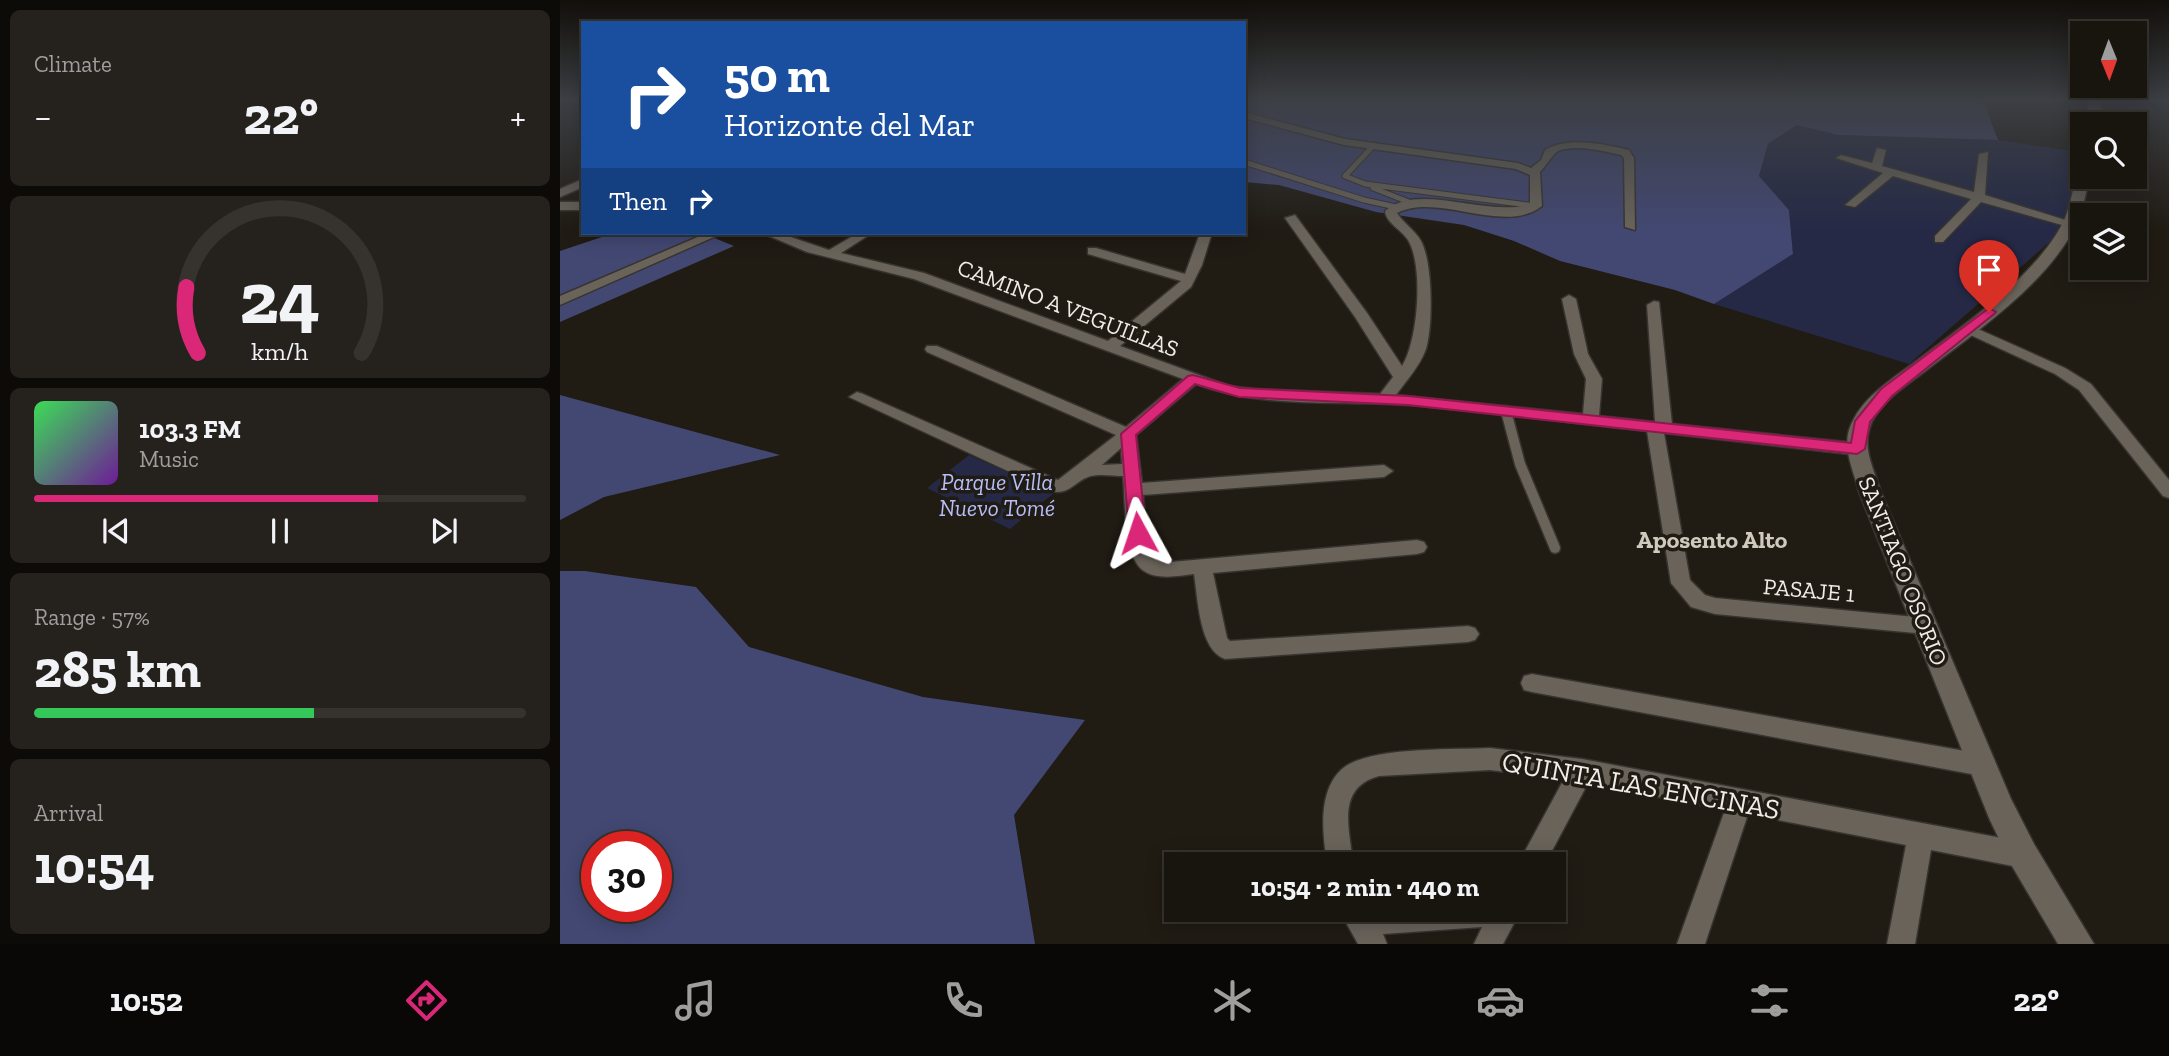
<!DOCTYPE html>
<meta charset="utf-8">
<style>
:root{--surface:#18140e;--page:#25211c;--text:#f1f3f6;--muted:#9f9e9e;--line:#36332e;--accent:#db2777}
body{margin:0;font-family:"Zilla Slab",serif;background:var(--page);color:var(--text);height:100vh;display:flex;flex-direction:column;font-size:26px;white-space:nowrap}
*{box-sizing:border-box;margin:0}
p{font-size:23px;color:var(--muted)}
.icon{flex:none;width:38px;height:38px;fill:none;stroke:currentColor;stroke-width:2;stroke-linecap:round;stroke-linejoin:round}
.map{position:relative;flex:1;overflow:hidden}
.panel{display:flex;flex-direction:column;gap:10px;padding:10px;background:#0d0b08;width:560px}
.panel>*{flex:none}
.guide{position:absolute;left:21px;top:21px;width:665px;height:214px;border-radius:0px;box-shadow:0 4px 18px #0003,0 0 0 2px var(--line);background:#1a4fa0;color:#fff;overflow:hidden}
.needle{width:46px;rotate:179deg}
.tools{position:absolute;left:1510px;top:21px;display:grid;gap:14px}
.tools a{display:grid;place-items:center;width:77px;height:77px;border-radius:0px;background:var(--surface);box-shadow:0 4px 18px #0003,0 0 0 2px var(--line);font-size:35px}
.speed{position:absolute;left:21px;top:831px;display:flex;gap:14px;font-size:35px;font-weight:700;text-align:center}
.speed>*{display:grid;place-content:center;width:91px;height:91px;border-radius:50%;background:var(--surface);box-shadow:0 4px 18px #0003,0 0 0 2px var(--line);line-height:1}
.speed .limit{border:10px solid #d22;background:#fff;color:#111}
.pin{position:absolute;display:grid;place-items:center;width:60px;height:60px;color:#fff;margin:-72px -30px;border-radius:50% 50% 50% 0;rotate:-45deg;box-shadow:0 0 7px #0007}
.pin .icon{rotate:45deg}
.me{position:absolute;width:77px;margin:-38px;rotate:355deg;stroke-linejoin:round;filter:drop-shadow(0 0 5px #0008)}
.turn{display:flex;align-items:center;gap:24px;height:147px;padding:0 28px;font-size:32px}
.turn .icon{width:91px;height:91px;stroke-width:2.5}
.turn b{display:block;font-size:49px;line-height:60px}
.then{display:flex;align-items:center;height:66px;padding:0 28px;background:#0003;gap:14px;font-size:26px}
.big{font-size:52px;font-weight:700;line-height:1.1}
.panel .tile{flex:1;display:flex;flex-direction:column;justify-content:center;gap:10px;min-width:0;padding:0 24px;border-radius:10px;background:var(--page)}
.panel .dial{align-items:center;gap:0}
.dial svg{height:182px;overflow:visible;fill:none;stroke:var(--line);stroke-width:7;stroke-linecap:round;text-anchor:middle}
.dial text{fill:var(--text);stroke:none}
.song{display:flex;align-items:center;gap:21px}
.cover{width:84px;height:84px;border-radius:10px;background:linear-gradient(135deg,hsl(130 70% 55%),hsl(280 70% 35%))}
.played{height:7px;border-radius:4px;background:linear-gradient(90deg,var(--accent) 70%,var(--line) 70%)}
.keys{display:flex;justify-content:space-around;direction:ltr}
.heat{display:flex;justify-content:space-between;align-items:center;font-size:38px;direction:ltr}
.charge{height:10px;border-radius:5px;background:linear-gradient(90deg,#34c759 57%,var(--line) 0)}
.trip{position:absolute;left:604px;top:852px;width:402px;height:70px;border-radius:0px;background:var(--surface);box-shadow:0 4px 18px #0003,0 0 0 2px var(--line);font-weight:700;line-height:70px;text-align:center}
.menu{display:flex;height:112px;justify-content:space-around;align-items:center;background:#0a0806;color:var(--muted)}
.menu .icon{width:49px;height:49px}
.menu .current{color:var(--accent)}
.menu b{font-size:32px;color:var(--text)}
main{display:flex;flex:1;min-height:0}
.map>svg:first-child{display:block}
.green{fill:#252946}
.forest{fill:#434873;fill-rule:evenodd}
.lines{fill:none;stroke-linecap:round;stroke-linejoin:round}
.service-far1-casing{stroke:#373430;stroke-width:7}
.service-casing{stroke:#373430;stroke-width:13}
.minor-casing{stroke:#373430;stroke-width:3}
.tertiary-casing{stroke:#373430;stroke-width:3}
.service-far1{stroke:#69635a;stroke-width:5}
.service{stroke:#69635a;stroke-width:10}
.minor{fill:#69635a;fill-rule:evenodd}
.tertiary{fill:#69635a;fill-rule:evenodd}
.route{fill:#db2777;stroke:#8e194d;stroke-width:2}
.labels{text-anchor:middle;stroke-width:7;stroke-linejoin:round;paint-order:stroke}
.street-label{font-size:23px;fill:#f0ece7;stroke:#201b13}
.park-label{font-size:23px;font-style:italic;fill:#b5bef8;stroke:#201b13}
.neighbourhood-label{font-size:24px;font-weight:bold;fill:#d0c9be;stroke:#201b13}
.near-street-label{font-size:28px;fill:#f0ece7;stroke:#201b13}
</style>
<main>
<section class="panel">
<div class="tile"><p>Climate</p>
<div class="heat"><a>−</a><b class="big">22°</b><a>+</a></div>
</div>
<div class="tile dial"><svg viewBox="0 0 100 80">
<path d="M14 69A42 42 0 1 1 86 69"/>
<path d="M14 69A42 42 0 0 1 9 40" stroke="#db2777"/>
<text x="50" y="56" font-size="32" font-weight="700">24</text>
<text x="50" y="72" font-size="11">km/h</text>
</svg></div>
<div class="tile">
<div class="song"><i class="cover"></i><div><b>103.3 FM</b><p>Music</p></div></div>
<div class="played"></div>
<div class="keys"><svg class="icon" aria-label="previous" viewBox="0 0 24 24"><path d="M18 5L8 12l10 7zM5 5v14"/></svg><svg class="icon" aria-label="pause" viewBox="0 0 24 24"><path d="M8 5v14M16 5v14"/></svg><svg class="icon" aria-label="next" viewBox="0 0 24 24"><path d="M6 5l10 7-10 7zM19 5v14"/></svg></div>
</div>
<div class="tile"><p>Range · 57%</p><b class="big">285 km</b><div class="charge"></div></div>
<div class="tile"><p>Arrival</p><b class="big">10:54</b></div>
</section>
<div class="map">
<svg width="1609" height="944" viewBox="0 0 1609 944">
<rect width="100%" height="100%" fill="#201b13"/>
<!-- green -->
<path class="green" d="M1238 125 1278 135 1438 140 1520 152 1511 206 1493 239 1349 364 1154 304 1233 254 1229 210 1199 176 1208 144Z
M409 455 494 493 450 529 367 488Z"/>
<!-- forest -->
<path class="forest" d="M684 100H1423L1438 140 1278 135 1237 125 1208 144 1199 176 1229 210 1233 254 1154 304 1115 290 1000 261 954 241 904 225 816 212 719 185 684 182Z
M54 233H142L174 246 0 322V251Z
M0 395 220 455 44 497 0 520Z
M0 571H25L136 587 189 647 363 697 525 720 454 815 475 944H0ZM96 847V906H37V847Z"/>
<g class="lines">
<defs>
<path id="service-far1" d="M813 146 785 176 805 184 976 206
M684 162 804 200 836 207
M813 188 854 204"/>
<path id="service" d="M946 411 960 464 995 548"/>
<path id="minor" d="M684 112 785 139 958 163 971 168 981 160 985 150C1008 136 1044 144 1069 150L1074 158 1075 230 1065 227 1064 158 1061 155C1043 151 1016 144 998 151 994 153 985 167 980 172L982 206C944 236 879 192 837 213 843 223 855 230 861 241 873 263 873 326 866 349 860 366 846 381 836 395L1023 414 1026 379 1014 354 1002 299 1009 295 1016 299 1028 354 1042 379 1039 416 1095 422 1087 305 1094 301 1099 302 1112 424 1297 443 1305 449 1297 455 1104 433 1130 580 1145 595 1155 598 1366 618 1373 620 1376 626 1373 632 1366 634 1155 614 1131 607 1111 583 1087 431C1008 423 928 411 848 405 778 400 703 409 636 384L576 435 582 483 824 465 833 471 824 477 583 495 589 552 597 560 611 562 857 540 864 542 867 547 864 552 857 554 653 573 667 638 670 641 908 626 915 628 919 634 915 640 908 642 665 659C639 650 638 599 634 574 619 576 597 580 584 571 562 556 566 501 563 476 553 476 537 473 528 477 514 482 508 496 491 491L289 397 297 392 303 394 498 480 556 435 367 352 365 349 367 346H377L566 427 623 379 354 279 247 252 202 233H219L269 250 298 233H312L281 253 364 273 548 341 621 281 528 254V248H536L625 274 640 233H652L642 265 631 287 560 346 669 386 694 389 820 394 833 377 795 317 725 218 735 215 807 313 842 366C858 341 864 266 848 240 842 230 826 223 825 211 858 181 928 218 970 204V175L956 169 784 145 684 118ZM561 448 562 464 542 465Z
M1317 148 1326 150 1322 166 1414 192 1419 154 1428 152 1425 195 1515 223 1509 227 1421 202 1383 242H1375V236L1411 199 1333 176 1295 207 1285 205 1323 173 1276 158 1281 155 1312 163Z
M23 179V187L0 197V189Z
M0 202H23V210H0Z
M147 233H163L0 305V296Z
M1409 325 1505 368 1531 384 1609 480V498L1603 496 1519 390 1495 374 1404 332 1402 329Z
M972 674 1422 754 1430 757 1434 765 1430 773 1422 776 972 692 964 690 961 683 964 676Z
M930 748 1022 759 1463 842 1472 846 1476 855 1472 864 1463 868 1371 850 1355 944H1327L1346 845 1188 814 1145 944H1117L1165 810 1028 783 985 864H958L1004 779 930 770 819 776C775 788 790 830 793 864H767C763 835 757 793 781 770 805 746 895 750 930 748Z
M779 910H961L943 944H914L922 927 823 934 827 944H798Z"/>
<path id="tertiary" d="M1529 100H1541L1538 124H1526Z
M1522 173V177H1530C1526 190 1524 206 1519 219 1492 280 1420 329 1368 369 1348 385 1316 403 1309 430 1303 450 1315 472 1321 492L1451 799 1474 844 1534 944H1498L1452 866 1429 818 1299 492C1294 472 1283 450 1289 430 1299 399 1331 380 1355 362 1403 325 1480 274 1505 218 1510 206 1513 190 1516 177Z"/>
</defs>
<!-- service-far1 casing -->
<use href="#service-far1" class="service-far1-casing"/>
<!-- service casing -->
<use href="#service" class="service-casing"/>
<!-- minor casing -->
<use href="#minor" class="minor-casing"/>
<!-- tertiary casing -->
<use href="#tertiary" class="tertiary-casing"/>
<!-- service-far1 -->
<use href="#service-far1" class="service-far1"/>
<!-- service -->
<use href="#service" class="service"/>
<!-- minor -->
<use href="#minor" class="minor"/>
<!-- tertiary -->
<use href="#tertiary" class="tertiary"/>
</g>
<!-- sky -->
<linearGradient id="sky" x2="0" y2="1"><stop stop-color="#120f0a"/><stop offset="0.43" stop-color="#3c3f44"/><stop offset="1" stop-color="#3c3f44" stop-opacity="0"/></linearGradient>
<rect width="1609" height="232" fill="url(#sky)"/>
<!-- route -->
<path class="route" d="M1429 308 1436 312 1434 314 1332 396 1310 422 1305 449 1297 454 848 405 679 397 635 384 576 435 586 533 578 539 569 533 561 434 628 376 633 375 680 388 848 396 1291 443 1295 421 1321 389Z"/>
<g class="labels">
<!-- street labels -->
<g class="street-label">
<text transform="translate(508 308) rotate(21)" y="8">CAMINO A VEGUILLAS</text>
<text transform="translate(1343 571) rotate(68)" y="8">SANTIAGO OSORIO</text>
<text transform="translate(1249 590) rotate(5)" y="8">PASAJE 1</text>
</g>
<!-- park labels -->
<g class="park-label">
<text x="437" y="490">Parque Villa<tspan x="437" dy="26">Nuevo Tomé</tspan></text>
</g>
<!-- neighbourhood labels -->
<g class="neighbourhood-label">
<text x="1152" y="548">Aposento Alto</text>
</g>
<!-- near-street labels -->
<g class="near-street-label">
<text transform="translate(1081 785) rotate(10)" y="10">QUINTA LAS ENCINAS</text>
</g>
</g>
</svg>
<div class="tools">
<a><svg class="needle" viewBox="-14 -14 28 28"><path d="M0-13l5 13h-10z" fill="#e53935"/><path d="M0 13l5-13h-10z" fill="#9f9e9e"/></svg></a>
<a><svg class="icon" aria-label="search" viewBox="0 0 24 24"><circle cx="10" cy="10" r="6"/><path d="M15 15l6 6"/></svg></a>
<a><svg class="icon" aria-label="layers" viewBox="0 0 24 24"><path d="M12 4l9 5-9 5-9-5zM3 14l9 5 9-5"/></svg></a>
</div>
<div class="speed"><div class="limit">30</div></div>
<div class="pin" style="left:1429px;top:312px;background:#d93025"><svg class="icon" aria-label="arrive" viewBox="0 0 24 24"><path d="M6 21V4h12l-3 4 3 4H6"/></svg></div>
<svg class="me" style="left:578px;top:533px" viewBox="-20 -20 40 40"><path d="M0-17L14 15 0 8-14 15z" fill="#db2777" stroke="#fff" stroke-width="4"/></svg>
<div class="trip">10:54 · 2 min · 440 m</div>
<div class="guide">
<div class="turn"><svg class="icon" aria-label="right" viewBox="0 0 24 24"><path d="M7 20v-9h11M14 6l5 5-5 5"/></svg><div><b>50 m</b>Horizonte del Mar</div></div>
<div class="then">Then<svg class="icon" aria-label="right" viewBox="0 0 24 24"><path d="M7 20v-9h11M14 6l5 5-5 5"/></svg></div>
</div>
</div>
</main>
<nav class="menu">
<b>10:52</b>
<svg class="icon current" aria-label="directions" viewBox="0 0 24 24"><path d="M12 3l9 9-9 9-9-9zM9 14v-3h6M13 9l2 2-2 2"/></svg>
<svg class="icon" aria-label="music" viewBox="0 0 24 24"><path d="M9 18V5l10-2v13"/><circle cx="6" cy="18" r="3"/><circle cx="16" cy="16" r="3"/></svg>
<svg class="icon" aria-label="phone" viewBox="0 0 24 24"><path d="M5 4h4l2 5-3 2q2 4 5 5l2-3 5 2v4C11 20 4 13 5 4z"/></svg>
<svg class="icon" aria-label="climate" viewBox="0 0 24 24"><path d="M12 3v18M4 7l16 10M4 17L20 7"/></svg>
<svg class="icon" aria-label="car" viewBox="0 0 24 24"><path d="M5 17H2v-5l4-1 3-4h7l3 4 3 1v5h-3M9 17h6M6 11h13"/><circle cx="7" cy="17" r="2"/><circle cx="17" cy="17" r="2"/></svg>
<svg class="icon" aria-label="filters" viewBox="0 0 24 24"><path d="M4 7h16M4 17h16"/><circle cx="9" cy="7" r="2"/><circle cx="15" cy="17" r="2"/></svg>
<b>22°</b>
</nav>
